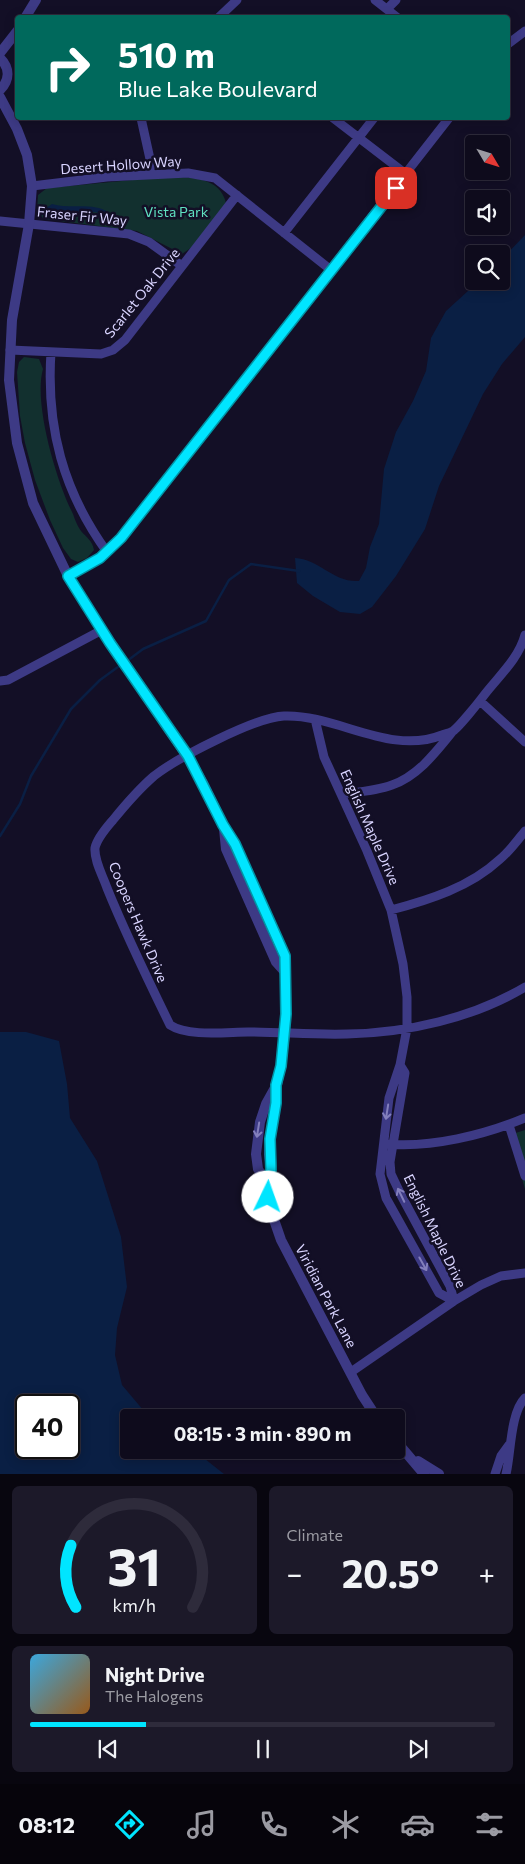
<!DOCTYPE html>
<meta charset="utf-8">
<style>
:root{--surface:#0e0b1c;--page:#1c1929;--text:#f1f3f6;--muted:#9b9ba3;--line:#2e2b3b;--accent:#00e5ff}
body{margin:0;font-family:Commissioner,sans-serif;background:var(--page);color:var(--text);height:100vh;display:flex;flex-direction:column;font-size:19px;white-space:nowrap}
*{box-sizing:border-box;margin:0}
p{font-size:16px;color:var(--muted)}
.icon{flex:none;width:28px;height:28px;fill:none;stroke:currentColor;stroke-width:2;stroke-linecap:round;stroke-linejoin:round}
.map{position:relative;height:1474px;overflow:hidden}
.side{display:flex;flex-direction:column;gap:12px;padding:12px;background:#08060f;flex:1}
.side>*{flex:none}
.guide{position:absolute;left:15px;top:15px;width:495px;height:105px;border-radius:5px;box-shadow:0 2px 12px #0003,0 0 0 1px var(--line);background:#00695c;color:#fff;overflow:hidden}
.needle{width:32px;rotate:128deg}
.buttons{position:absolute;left:465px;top:135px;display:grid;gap:10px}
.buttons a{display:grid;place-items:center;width:45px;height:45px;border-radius:5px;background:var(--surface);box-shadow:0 2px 12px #0003,0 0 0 1px var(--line);font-size:25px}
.speed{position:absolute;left:15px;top:1394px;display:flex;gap:10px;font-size:25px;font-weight:700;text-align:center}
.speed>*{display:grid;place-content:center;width:65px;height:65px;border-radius:50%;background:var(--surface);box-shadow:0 2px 12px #0003,0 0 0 1px var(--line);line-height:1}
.speed .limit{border:2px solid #111;border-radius:8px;background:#fff;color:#111}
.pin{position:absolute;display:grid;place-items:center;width:42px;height:42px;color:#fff;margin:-21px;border-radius:10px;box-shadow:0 2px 8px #0006}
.me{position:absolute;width:55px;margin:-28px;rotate:3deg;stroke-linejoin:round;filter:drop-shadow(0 0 4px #0008)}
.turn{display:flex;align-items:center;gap:18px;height:105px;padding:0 20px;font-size:22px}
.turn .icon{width:65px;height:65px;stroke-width:2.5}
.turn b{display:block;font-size:35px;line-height:42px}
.big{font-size:38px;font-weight:700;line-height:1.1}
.side .tile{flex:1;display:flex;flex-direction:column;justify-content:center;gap:8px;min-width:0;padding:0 18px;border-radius:8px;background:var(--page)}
.side .dial{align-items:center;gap:0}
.dial svg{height:130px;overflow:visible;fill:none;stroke:var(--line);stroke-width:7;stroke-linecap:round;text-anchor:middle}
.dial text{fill:var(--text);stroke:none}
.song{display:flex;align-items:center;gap:15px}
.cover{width:60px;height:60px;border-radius:8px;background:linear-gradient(135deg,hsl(200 70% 55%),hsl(30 70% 35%))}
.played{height:5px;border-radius:2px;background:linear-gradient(90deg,var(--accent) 25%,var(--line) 25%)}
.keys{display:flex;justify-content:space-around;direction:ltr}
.heat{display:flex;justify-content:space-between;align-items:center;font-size:28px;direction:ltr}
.side .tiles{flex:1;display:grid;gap:12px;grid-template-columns:1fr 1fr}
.tile:last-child{grid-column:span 2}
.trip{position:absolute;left:120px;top:1409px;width:285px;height:50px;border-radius:5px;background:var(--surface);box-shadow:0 2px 12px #0003,0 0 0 1px var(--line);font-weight:700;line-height:50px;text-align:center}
.tabs{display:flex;height:80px;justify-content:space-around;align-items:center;background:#06040b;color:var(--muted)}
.tabs .icon{width:35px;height:35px}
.tabs .active{color:var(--accent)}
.tabs b{font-size:22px;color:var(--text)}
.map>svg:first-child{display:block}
.green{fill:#12302f}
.water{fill:#0a1f44;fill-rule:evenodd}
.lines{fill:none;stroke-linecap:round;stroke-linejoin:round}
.stream{stroke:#0a1f44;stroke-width:2.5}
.minor{stroke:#3d3a85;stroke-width:9}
.tertiary{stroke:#3d3a85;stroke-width:10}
.oneway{stroke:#837fbc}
.route-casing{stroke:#0095a6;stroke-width:12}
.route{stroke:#00e5ff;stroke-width:9}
.labels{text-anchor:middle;stroke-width:5;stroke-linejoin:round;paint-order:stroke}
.street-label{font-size:14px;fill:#d9d4ff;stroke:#130f26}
.park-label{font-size:14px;fill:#5fe0c0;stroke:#130f26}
</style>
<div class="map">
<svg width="525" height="1474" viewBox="0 0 525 1474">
<rect width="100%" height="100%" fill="#130f26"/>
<!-- green -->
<path class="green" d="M165 177C188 177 220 176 226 203L195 245 182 254 137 231 44 219 37 212 38 195 47 188Z
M24 357 39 359 43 369C33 403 57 483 73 514 75 520 78 527 81 531 87 538 92 540 94 550L87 558 78 562 71 559 63 548 50 520 35 480 25 443 20 416 17 372 19 362Z
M525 1130V1189L509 1135Z"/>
<!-- water -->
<path class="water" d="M52 204C72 210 94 201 111 214L108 217C97 209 81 212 68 212 62 212 55 210 48 210L46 208Z
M525 235V337L502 364 483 394 439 486 425 529 396 576 372 607 360 614 340 612 313 596 297 583 295 558C319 559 334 583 359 581L366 568 370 547 379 524 384 469 396 432 413 401 426 371 431 338 446 311 479 281H501V260Z
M0 1032H26L59 1041 67 1084 70 1118 97 1161 121 1237 127 1287 117 1328 115 1355 122 1385 149 1417 129 1418V1450H201L205 1459 224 1474H0ZM26 1405H69V1448H26Z"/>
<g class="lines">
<!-- stream -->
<path class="stream" d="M127 661 143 649 206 621 229 580 251 564 299 571
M0 836 20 804 31 776 71 709 100 680 122 664"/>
<!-- minor -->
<path class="minor" d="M375 0 398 18
M387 9 396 0
M218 18 237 0
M508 44 525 31
M141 118 150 159V175
M333 118 406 174
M32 186 107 177 188 173 215 178 331 270
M0 221 129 234 149 242 182 266
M284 233 374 118
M10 350 101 354 113 350 125 340 237 195
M51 352C46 427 63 491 107 552
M68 576 100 558 121 538 449 118
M525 635C519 658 499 676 485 694 479 702 459 727 453 731 450 733 445 734 442 735 389 756 337 714 284 716 256 717 177 758 154 776 139 789 126 804 113 820 107 827 97 838 95 848 94 861 103 876 107 888 126 935 148 980 170 1025 188 1037 227 1032 248 1032 281 1032 314 1035 347 1034 407 1033 473 1018 525 987
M0 681 8 680 102 630
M480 701 525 742
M315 719 324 757 367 851 391 910 403 964 407 997V1028L400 1065 389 1098 380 1174 386 1198 439 1293 454 1301
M341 794C358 792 376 791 392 785 418 776 436 752 453 731
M391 910C429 900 470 887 499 860 509 852 517 841 525 831
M400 1065 405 1073 390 1162 391 1174 401 1195 450 1286 454 1301
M509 1125 525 1176
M387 1144C431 1148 484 1135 525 1118
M351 1372 454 1301 481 1285 501 1276 525 1273
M495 1474 501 1456 509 1445
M506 1474C511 1454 510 1413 525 1398"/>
<!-- tertiary -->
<path class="tertiary" d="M25 18 36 0
M0 53 18 30
M0 58C10 68 10 80 0 90
M0 97 17 129 27 155 32 186 29 224 12 320 9 380 17 443 33 503 68 576 110 643 187 756 203 783 223 825 235 844 285 956 286 1004 285 1034 281 1066 277 1085 276 1103 270 1139 269 1154 271 1169 266 1182
M224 829 226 849 276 962 285 972
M276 1086 266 1104 260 1122 256 1154 258 1169 266 1182 271 1211 281 1240 362 1395 377 1418
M396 1441 424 1474
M418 1461 439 1474"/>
</g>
<!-- one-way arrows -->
<defs><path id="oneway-shaft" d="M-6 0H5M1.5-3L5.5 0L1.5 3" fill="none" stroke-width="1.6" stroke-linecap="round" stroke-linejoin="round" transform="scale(1.25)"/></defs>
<g class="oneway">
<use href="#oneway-shaft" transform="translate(387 1112) rotate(99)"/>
<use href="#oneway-shaft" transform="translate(258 1130) rotate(99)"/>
<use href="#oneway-shaft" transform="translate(401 1195) rotate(-116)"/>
<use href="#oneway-shaft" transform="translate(423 1264) rotate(61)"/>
</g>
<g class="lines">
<defs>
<path id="route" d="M268 1197 266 1182 271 1170 270 1139 276 1103V1085L281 1066 286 1014 285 956 235 844 223 825 188 756 110 643 68 576 100 558 121 538 396 188"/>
</defs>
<!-- route casing -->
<use href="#route" class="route-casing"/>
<!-- route -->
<use href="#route" class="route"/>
</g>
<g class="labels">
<!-- street labels -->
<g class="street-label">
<text transform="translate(121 165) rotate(-4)" y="5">Desert Hollow Way</text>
<text transform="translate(82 216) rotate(6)" y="5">Fraser Fir Way</text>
<text transform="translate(142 293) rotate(-51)" y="5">Scarlet Oak Drive</text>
<text transform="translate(370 827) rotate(66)" y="5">English Maple Drive</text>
<text transform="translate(138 922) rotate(67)" y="5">Coopers Hawk Drive</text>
<text transform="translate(435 1231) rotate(64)" y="5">English Maple Drive</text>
<text transform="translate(326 1296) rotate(62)" y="5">Viridian Park Lane</text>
</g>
<!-- park labels -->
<g class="park-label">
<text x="176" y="217">Vista Park</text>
</g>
</g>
</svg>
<div class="buttons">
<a><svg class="needle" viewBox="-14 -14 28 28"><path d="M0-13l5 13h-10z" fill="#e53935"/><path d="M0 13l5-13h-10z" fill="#9b9ba3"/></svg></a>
<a><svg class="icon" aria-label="sound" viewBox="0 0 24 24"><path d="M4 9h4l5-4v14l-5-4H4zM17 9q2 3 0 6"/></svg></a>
<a><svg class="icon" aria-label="search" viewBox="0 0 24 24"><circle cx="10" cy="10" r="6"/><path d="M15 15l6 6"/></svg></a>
</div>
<div class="speed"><div class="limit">40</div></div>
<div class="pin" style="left:396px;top:188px;background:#d93025"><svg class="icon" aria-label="arrive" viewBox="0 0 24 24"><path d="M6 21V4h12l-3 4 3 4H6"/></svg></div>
<svg class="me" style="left:268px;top:1197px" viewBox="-20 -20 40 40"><circle r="19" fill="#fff"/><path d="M0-13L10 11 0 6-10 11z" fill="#00e5ff"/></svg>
<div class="trip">08:15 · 3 min · 890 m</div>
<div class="guide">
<div class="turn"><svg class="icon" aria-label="right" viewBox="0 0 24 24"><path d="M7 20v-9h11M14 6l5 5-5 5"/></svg><div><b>510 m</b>Blue Lake Boulevard</div></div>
</div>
</div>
<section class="side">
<div class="tiles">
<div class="tile dial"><svg viewBox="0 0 100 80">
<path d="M14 69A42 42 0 1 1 86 69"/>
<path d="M14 69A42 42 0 0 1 11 31" stroke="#00e5ff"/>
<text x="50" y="56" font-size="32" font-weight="700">31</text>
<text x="50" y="72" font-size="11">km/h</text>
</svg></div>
<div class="tile"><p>Climate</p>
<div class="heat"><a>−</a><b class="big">20.5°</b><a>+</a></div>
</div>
<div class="tile">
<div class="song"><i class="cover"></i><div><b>Night Drive</b><p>The Halogens</p></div></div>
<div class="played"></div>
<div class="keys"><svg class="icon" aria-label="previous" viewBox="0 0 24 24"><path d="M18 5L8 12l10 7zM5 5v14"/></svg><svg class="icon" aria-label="pause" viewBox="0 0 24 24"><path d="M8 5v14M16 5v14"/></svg><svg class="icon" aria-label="next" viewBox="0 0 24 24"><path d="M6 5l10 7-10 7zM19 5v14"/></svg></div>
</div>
</div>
</section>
<nav class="tabs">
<b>08:12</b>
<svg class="icon active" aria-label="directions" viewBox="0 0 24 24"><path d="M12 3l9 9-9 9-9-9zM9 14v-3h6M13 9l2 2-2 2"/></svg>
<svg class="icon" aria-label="music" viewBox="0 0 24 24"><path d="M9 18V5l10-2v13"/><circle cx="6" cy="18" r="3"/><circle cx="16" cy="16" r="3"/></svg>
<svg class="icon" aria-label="phone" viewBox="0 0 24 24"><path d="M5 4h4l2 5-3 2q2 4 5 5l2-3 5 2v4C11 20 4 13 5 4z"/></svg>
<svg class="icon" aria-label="climate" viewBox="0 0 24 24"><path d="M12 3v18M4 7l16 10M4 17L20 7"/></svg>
<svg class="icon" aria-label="car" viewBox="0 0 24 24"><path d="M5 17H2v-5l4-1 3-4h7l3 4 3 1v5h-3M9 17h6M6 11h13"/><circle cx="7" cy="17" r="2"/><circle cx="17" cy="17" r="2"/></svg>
<svg class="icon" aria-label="filters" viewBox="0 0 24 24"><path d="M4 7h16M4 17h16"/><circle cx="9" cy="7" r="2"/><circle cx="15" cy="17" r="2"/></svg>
</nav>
